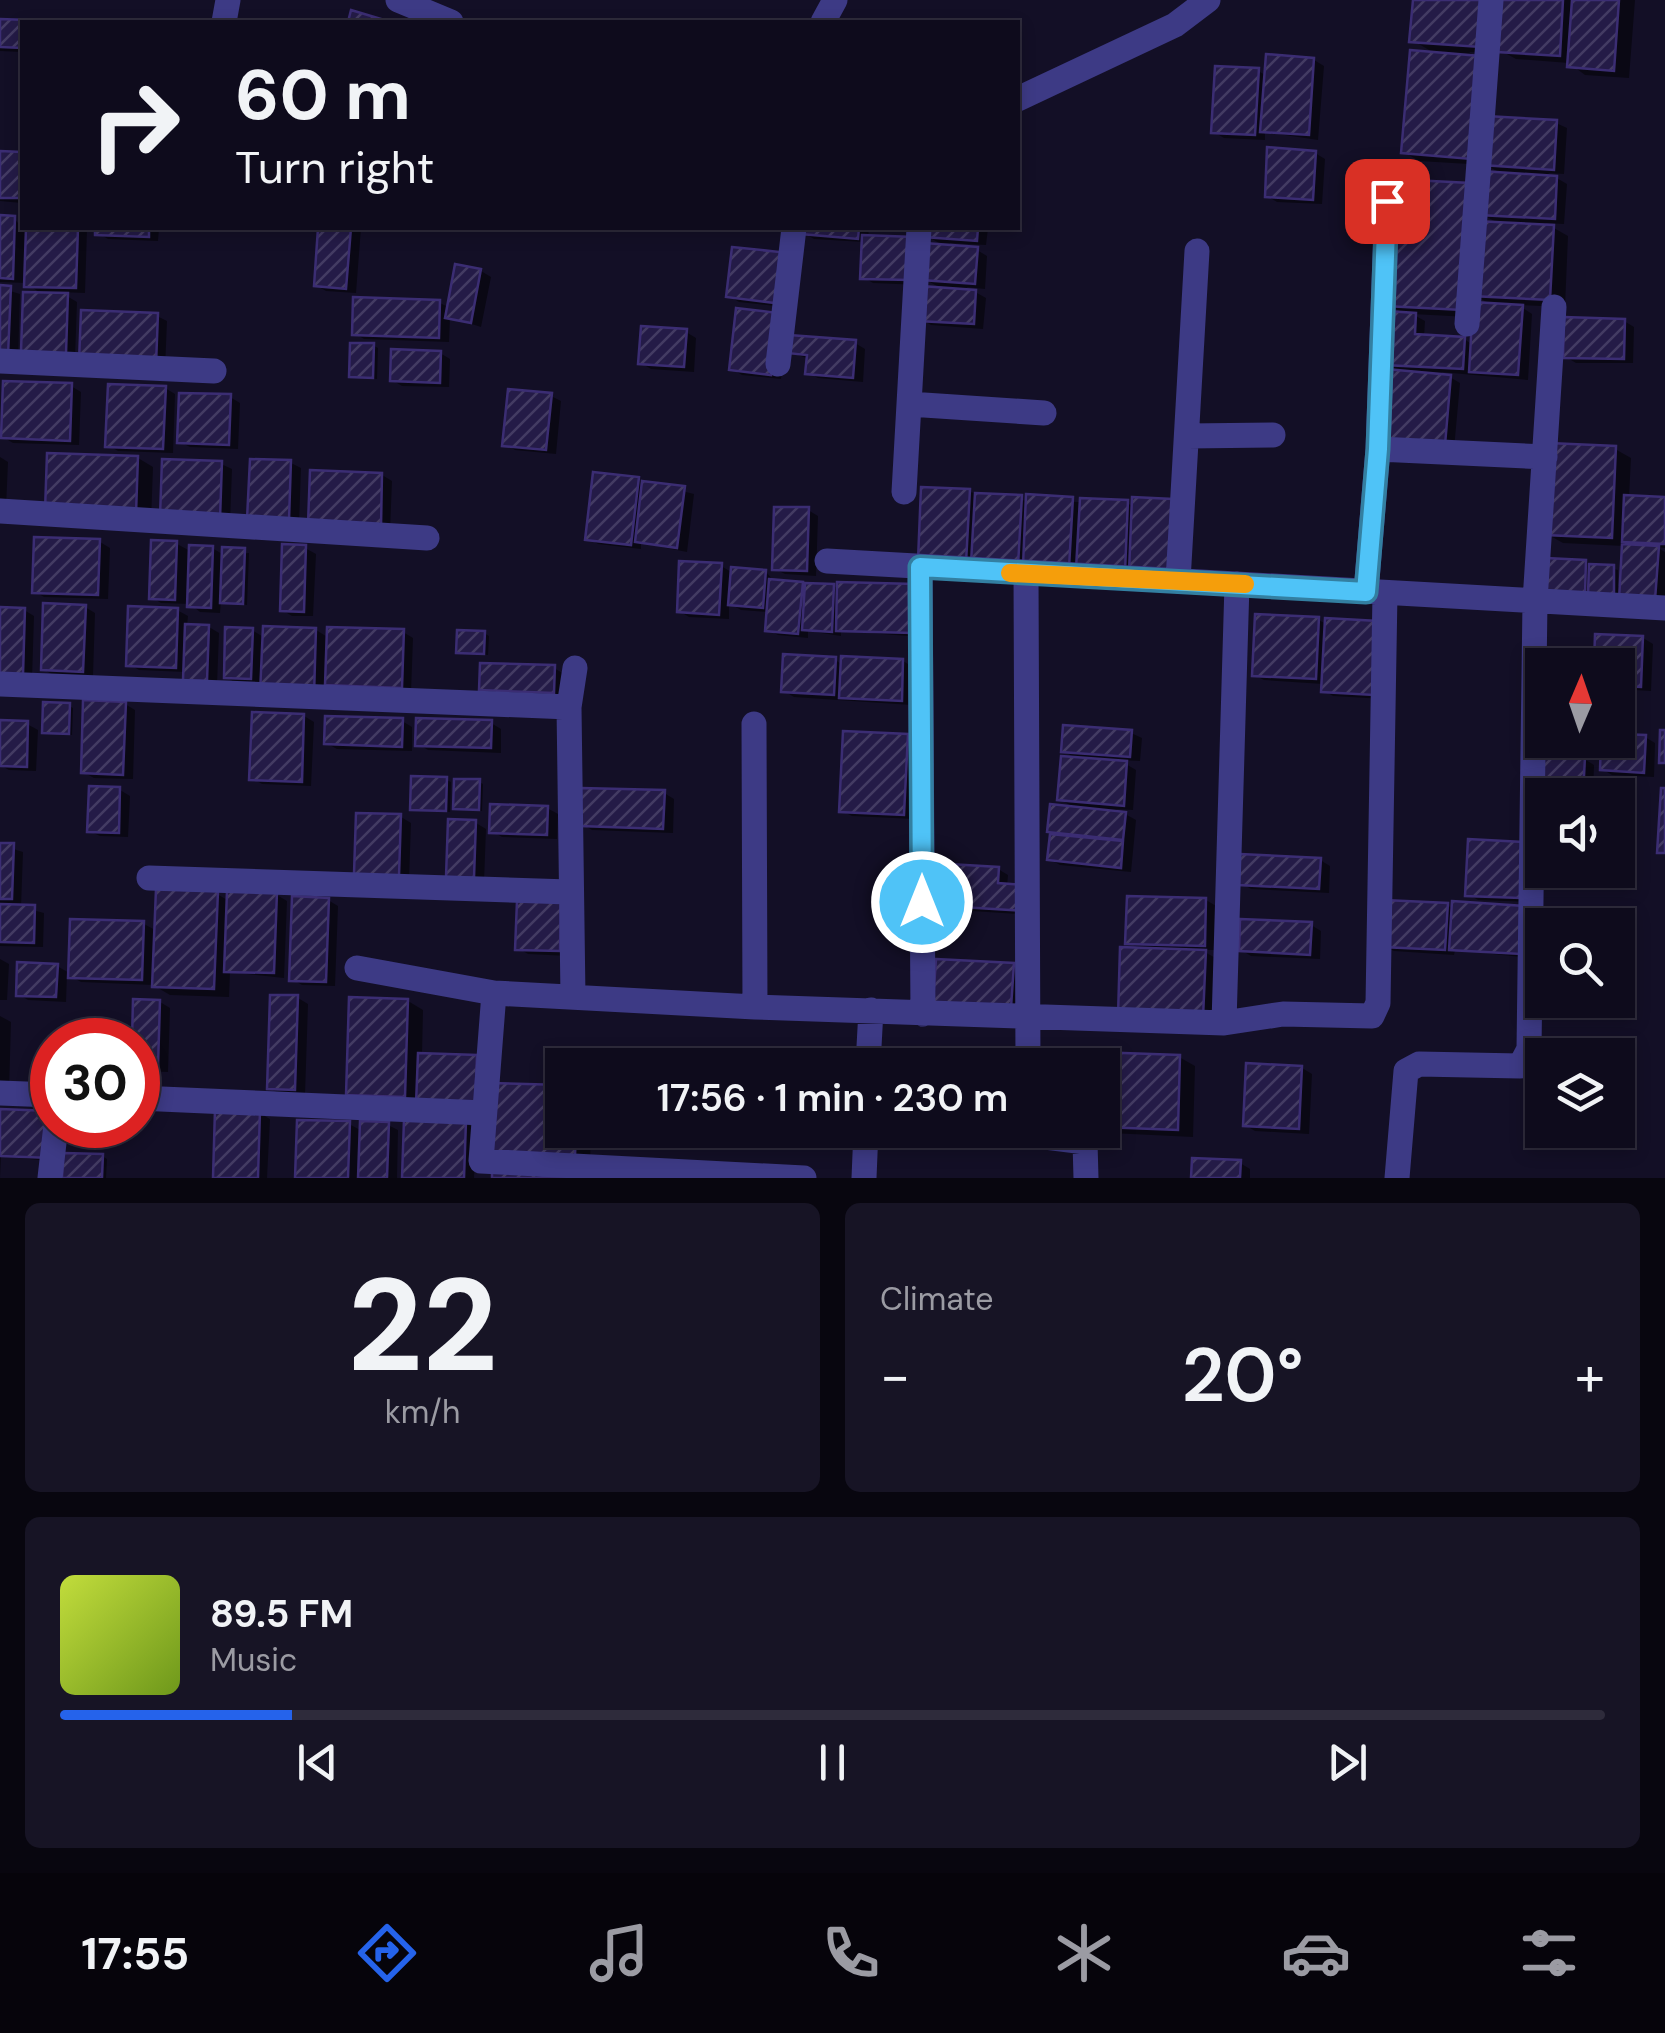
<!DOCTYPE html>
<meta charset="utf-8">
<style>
:root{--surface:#0e0b1c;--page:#171425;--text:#f1f3f6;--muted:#9b9ba3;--line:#2e2b3b;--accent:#2563eb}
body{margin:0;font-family:"DM Sans",sans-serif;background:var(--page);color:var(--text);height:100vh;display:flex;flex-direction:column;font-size:38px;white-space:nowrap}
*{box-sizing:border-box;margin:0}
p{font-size:32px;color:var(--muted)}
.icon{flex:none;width:55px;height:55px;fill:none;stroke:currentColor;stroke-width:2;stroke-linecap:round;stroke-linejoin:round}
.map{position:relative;height:1178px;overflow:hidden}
.drawer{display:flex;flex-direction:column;gap:25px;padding:25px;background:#08060f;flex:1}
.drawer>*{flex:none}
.guide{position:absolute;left:20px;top:20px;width:1000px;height:210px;border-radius:0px;box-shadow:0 5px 15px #0003,0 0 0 2px var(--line);background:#0e0b1c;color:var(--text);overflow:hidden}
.needle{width:65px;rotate:2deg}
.tools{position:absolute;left:1525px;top:648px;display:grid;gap:20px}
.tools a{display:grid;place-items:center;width:110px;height:110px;border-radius:0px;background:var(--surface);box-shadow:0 5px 15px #0003,0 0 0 2px var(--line);font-size:50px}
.speed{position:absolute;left:30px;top:1018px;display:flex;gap:20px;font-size:50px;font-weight:700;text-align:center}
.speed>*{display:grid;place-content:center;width:130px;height:130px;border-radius:50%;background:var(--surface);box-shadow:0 5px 15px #0003,0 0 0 2px var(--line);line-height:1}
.speed .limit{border:15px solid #d22;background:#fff;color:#111}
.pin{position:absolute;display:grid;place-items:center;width:85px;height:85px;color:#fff;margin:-42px;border-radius:20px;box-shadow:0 5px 15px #0006}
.me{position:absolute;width:110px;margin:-55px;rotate:0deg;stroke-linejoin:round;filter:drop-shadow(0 0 8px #0008)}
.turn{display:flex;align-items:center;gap:35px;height:210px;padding:0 50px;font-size:45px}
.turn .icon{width:130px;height:130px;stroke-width:2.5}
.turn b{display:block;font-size:70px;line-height:85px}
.big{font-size:75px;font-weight:600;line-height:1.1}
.drawer .tile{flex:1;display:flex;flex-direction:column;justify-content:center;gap:15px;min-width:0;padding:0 35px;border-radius:15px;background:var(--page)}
.drawer .dial{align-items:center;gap:0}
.dial b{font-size:130px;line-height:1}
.song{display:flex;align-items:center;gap:30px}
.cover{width:120px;height:120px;border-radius:15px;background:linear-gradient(135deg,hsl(70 70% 55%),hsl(80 70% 35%))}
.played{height:10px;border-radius:5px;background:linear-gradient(90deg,var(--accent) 15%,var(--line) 15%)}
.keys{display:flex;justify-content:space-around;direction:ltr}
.heat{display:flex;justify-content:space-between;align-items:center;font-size:55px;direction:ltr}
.drawer .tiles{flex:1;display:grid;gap:25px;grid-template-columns:1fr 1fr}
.tile:last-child{grid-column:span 2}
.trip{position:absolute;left:545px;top:1048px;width:575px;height:100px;border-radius:0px;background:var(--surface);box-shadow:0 5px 15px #0003,0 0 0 2px var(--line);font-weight:600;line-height:100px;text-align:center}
.dock{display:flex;height:160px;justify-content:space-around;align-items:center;background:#06040b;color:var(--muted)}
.dock .icon{width:70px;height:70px}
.dock .active{color:var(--accent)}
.dock b{font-size:45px;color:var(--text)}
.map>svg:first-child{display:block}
.shadow{fill:#0007;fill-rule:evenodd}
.building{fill:url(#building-hatch);stroke:#3b2d73;stroke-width:2.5}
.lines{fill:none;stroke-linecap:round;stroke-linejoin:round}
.minor{stroke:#3d3a85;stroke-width:25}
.route-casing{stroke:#337fa1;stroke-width:25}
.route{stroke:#4fc3f7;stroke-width:18}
.slow{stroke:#f59e0b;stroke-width:18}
</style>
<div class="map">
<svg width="1665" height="1178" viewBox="0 0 1665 1178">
<defs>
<pattern id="building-hatch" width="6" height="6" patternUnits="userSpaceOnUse" patternTransform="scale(2.5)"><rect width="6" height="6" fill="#241b47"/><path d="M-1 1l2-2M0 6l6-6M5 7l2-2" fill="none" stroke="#433b63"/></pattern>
</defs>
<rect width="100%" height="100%" fill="#130f26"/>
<!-- shadow -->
<path class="shadow" d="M1415 0H1635L1629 78 1585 75 1569 63 1516 59 1496 48V54L1469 52 1494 67 1490 119 1556 123 1567 128 1564 174 1548 173 1567 184 1564 224 1545 223 1568 236 1565 307 1518 305 1532 314 1528 380 1441 372 1460 383 1454 449 1393 444 1403 373 1387 364 1406 315 1388 304 1469 186 1504 175 1486 165 1419 161 1404 152 1436 54 1412 40ZM1483 215 1500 224H1483ZM1478 297 1493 306 1478 305ZM1412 314 1469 317 1473 345 1464 339 1424 337 1425 321Z
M0 21 29 22H22V52L0 51Z
M1314 60 1324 66 1318 140 1265 132V140L1224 138 1214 132 1258 71 1267 76Z
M0 153 22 155V203L0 201Z
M1315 153 1325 159 1322 204 1277 202 1267 196Z
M0 218H14L22 228 87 229 85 293 60 292 77 302 75 358 34 357 43 295 26 283 0 282Z
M98 228H159L158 241 108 239 98 233Z
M321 228H361L356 293 326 291 316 285Z
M804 228H869L868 238 946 247 927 236V228H988L986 245 950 243 949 248 977 250 987 256 985 289 966 287 986 298 983 329 931 325 921 319 944 290 921 277V285L873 283 863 277 864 242 814 239 804 233Z
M789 261 785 307 739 302 729 296Z
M481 271 491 277 481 327 450 317 449 342 364 339 354 333 440 303 450 308Z
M0 288 20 294 18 361 0 360Z
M157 316 167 321 165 369 92 367Z
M787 321 781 379 742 375 732 369Z
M1624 321 1634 327 1633 363H1576L1566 357Z
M686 332 696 338 694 372 651 369 641 363Z
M855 343 865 349 863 382 818 378 808 373 809 359 790 352Z
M374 346 378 348 377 379 351 376Z
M440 353 450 359 449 387 402 386 392 380Z
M71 386 81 392 79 445 13 443 3 437Z
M165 388 175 394 173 453 118 451 108 445Z
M551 396 561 401 556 454 515 450 505 444Z
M230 397 240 403 238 449 190 447 180 442Z
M1615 449 1631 458 1629 497 1665 499V548L1656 547 1665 552V596L1557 597 1586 562 1618 570V586H1622L1624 546 1563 543 1547 534Z
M0 457 8 462 6 508H0Z
M138 458 153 467 151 522 63 518Z
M291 463 301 468 299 524 260 523Z
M221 464 232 469 230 523 173 521Z
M382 475 392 481 390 531 321 529Z
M638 480 694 494 687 552 641 543V549L598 544 588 538Z
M969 492 1028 501 1127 503 1134 507 1179 578 931 565Z
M808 510 818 516 816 576 785 574 775 569Z
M100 542 110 548 108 599 44 597 34 591Z
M177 544 192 552 212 548 224 555 249 553 247 605 221 601 220 613 200 612 190 604 161 603 151 597Z
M305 548 316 554 313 616H292L282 610Z
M721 566 733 573 766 572 775 582 834 586 922 637 841 631V636L808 631V638L778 635 768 630 769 612 741 610 729 603V619L689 617 679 611Z
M85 607 95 613 93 676 53 675 43 669Z
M0 610H24L34 616 32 679 0 678Z
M177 610 188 616 187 626 209 627 219 633 217 685 186 672 139 670 129 664Z
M1318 620 1327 624 1384 699 1333 696 1323 690V684L1264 680 1254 675Z
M252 630 265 638 316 630 329 638 403 632 413 638 411 692 338 690 324 682V700L236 683 226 677Z
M484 633 489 636 488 655 458 651Z
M1643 638 1653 644 1651 691 1618 689V665H1596Z
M835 660 843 665 903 661 913 667 911 705 794 697 784 691Z
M554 668 564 674V697L492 695 481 689Z
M125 704 135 710 133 779 94 778 83 772Z
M69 706 73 708 72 735 44 731Z
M304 716 314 722 311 786 262 784 252 778Z
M402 721 412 727V751L337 749 326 743Z
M491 723 501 729V753L428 750 418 744Z
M27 724 38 730 36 771 9 770 0 765Z
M1131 733 1142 738 1140 761 1119 760 1136 770 1133 810 1116 809 1136 820 1131 872 1060 865 1049 859 1052 807 1077 809 1059 799 1079 760 1063 751Z
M1618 736 1645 737 1655 743 1654 777 1612 775 1602 769 1603 758 1581 757 1594 765 1593 795H1542L1552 758 1538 750 1542 740H1618Z
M908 737 918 743 914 819 852 816 842 811Z
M446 780 451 782 450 812 412 809Z
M479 782 483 784 482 811 456 807Z
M120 790 130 796 128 837 100 836 89 831Z
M664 793 674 799 673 833 592 830 582 824Z
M547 808 558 814 557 839 502 837 492 831Z
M401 817 411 823 409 880 366 878Z
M476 823 486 829 484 882 458 881Z
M1470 842 1530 902 1478 900 1468 894Z
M0 845 23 852 21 907 44 913 43 947 0 946Z
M1320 860 1330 866 1329 893 1251 889 1241 883Z
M998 869 1008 875 1007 886 1034 915 941 909 931 903Z
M217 894 229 901 277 895 287 901 284 978 230 972 229 997 170 995 153 985 81 982 67 974 66 1002 28 1000 18 994 57 966 71 974 144 924 157 931Z
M328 900 338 906 335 986 302 985 292 979Z
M1206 900 1216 906 1215 950H1201L1221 961 1218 1026 1142 950 1128 942Z
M519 903 569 956 528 954 518 948Z
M1447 905 1454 910 1531 958 1455 950 1454 955 1394 951 1384 946Z
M1311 925 1321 931 1320 959 1251 956 1241 950Z
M0 959 9 964 7 1000H0Z
M1013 966 1023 972 1021 1012 946 1008Z
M298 998 308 1004 305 1095 280 1094 269 1088Z
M408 1001 423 1010 422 1055 484 1111 349 1094Z
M160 1002 170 1008 168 1072 143 1071 138 1067 134 1040Z
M0 1016 11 1022 9 1091H0Z
M1179 1057 1195 1066 1193 1137 1048 1130H1102V1065Z
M1302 1068 1312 1074 1309 1134 1255 1131 1245 1125Z
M492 1085 562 1088V1130H591L590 1163 506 1160Z
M218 1111 259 1113 270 1119 267 1178H215Z
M0 1112 52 1114 59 1162 1 1156 0 1178Z
M406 1121 466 1123 476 1129 474 1178H404Z
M300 1122 349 1124 362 1131 388 1125 398 1130 397 1178H298Z
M66 1155 102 1156 107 1159 106 1178H65Z
M1194 1161 1240 1163 1250 1169V1178H1193Z"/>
<!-- building -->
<path class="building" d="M1413 0H1484L1480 47 1409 42Z
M1501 0H1563L1560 56 1497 52Z
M1572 0H1619L1614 71 1567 67Z
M351 10 391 22H348Z
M0 19 29 20 22 22V48L0 47Z
M1410 50 1480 56 1471 159 1401 153Z
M1266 54 1314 58 1309 135 1260 132Z
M1215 66 1259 68 1255 135 1211 133Z
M1486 116 1557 120 1554 170 1482 165Z
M1267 147 1316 151 1313 200 1265 197Z
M0 151 21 152 20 198H0Z
M1481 171 1557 176 1555 219 1479 215Z
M1392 179 1470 183 1462 310 1385 306Z
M0 215 15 216 13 279 0 278Z
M1475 221 1554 225 1550 300 1472 296Z
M26 228H78L76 288 24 287Z
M95 228H149V237L95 235Z
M318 228H351L346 289 314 286Z
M801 228H859L858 239 801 234Z
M925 228H978L977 241 924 237Z
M862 235 914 237 911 280 860 279Z
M924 243 978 247 975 284 922 280Z
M732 247 780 252 775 303 726 297Z
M455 264 481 269 471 323 445 318Z
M0 285 11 286 8 356H0Z
M921 286 976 290 974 324 918 321Z
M23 292 68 293 66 354 21 352Z
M353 297 440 300 439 338 352 335Z
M1473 302 1523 305 1518 375 1469 372Z
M736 308 778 313 771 375 729 370Z
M81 310 158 313 156 365 79 362Z
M1387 311 1416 313 1415 334 1465 337 1463 369 1384 365Z
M1564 317 1625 319 1624 359 1563 358Z
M641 326 687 329 684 367 638 364Z
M789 335 856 340 853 378 805 374 807 355 787 353Z
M350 343H374L373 378 349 377Z
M391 349 441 351 440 383 390 381Z
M1386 369 1451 375 1445 445 1380 439Z
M3 381 72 383 70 441 1 438Z
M108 384 166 386 163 449 105 447Z
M508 389 552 393 546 450 502 446Z
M179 393 231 394 229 445 177 443Z
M1549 443 1616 446 1612 538 1545 535Z
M47 453 138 456 136 514 45 511Z
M162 459 222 461 220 519 160 517Z
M250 459 291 460 289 520 247 519Z
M310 470 382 473 381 527 308 524Z
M593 472 639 477 631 545 585 540Z
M642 481 685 486 677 548 635 542Z
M921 487 970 489 966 563 918 560Z
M975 493 1022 495 1018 566 971 563Z
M1026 494 1073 497 1069 568 1023 566Z
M1624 495 1665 497V544L1622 542Z
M1132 497 1173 499 1169 574 1129 572Z
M1080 498 1128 500 1125 572 1076 569Z
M774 507H809L807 571 772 570Z
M34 537 100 539 98 595 32 593Z
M151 540 177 541 175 600 149 599Z
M282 544 306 545 304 612 280 611Z
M1622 544 1659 546 1655 600H1619Z
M189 545 213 546 211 608 187 607Z
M222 547 245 548 243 604 220 603Z
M1546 558 1586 560 1585 595 1544 593Z
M679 561 722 563 719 615 677 612Z
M1589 564 1614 565V596L1588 595Z
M731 567 766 570 763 608 728 605Z
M769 579 803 582 798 634 765 631Z
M837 582 915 584 913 633 836 631Z
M805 583 834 584 832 632 802 630Z
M43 603 86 605 83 672 41 670Z
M128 606 178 608 176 668 126 666Z
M0 607 25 608 23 675 0 674Z
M1255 614 1319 617 1316 679 1252 676Z
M1325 618 1378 621 1374 695 1321 692Z
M185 624 209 625 207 681 183 680Z
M263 626 316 628 314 696 260 694Z
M225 627 253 628 251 679 224 678Z
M327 627 404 629 402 688 325 685Z
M457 630 485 631 484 654 456 653Z
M1595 634 1643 636 1641 687 1618 686V665H1594Z
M783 654 836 657 834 695 781 692Z
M841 656 903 659 902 701 839 698Z
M480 663 555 665 554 693 479 690Z
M83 700 126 702 123 775 81 773Z
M43 702 70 703 69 734 42 733Z
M252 712 304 714 302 782 249 780Z
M325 716 403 718 402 747 324 744Z
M416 718 492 720 491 748 415 746Z
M0 720 28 721 27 767 0 766Z
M1063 725 1132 730 1130 757 1061 752Z
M1660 730H1665V763H1659Z
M843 731 908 734 904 815 839 812Z
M1618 734 1646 735 1644 773 1600 770 1601 740H1618Z
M1542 740H1595L1594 754 1535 751Z
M1539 755 1585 757 1583 795H1537Z
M1061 756 1127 761 1124 806 1057 800Z
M411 776 447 777 446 811 410 810Z
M454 779H480L479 810 453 809Z
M89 786 120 787 119 833 87 832Z
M581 788 665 790 663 829 580 826Z
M1661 788H1665V853H1657Z
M490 804 548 806 547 835 489 833Z
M1050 804 1126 812 1123 840 1047 832Z
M356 813 401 814 399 876 354 874Z
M448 819 476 820 474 878 446 877Z
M1050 834 1123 841 1121 868 1047 860Z
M1468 839 1523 842 1520 898 1465 896Z
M0 843H14L12 899H0Z
M1240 854 1321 858 1319 889 1238 885Z
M931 863 999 867 998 883 1026 885 1025 911 928 905Z
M156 889 218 891 214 989 152 987Z
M227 891 277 892 274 973 224 972Z
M292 896 329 898 326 982 289 981Z
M1127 896 1206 898 1205 946 1125 944Z
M1384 900 1448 903 1445 950 1382 947Z
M517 901 561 902 560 951 515 950Z
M1452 901 1524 906 1521 954 1449 950Z
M0 904 35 905 34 943 0 942Z
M70 919 144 921 142 980 68 978Z
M1240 919 1312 922 1310 955 1239 951Z
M1120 947 1206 950 1203 1018 1118 1016Z
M936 959 1014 963 1011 1008 933 1003Z
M17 962 58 964 56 997 16 996Z
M270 995H298L295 1090 267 1089Z
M349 997 408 999 405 1097 346 1095Z
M133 999 160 1000 158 1067 138 1066V1040H132Z
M67 1037 114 1039V1040H67Z
M1037 1050 1180 1055 1178 1130 1102 1127V1065H1037Z
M418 1053 477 1055 475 1106 416 1104Z
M1246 1063 1302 1066 1299 1129 1243 1126Z
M490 1083 562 1085V1130H576L575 1156 487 1152Z
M0 1109 51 1111 50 1158 0 1156Z
M215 1109 260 1110 258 1178H213Z
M404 1119 466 1121 464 1178H402Z
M297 1120 350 1121 348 1178H295Z
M360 1121 389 1122 387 1178H358Z
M63 1153 103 1154 102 1178H62Z
M1192 1158 1241 1160 1240 1178H1191Z
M492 1170 566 1178H492Z"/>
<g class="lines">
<!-- minor -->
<path class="minor" d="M398 0 451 22
M224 22 228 0
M823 22 835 0
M1018 99 1175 25 1208 0
M1467 324 1491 0
M0 361 214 371
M778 364 794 228
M909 404 1044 413
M1188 436 1273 435
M1378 449 1545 457
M904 492 919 228
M0 511 427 538
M827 561 1665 608
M920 567 923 1014
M1026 574 1028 1065
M1178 581 1197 251
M1366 591 1378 449 1387 201
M0 684 569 707
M754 724 755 1007
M149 878 569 892
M357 968 494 993 755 1007 1224 1023 1283 1014 1372 1016 1378 1003 1385 593
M494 993 481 1161 804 1178
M573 997 569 707 575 668
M1224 1023 1237 584
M868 1065 871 1010
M0 1093 52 1095
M138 1098 484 1113
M1031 1130 1037 1136 1085 1142 1086 1178
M50 1178 56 1125
M864 1178 866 1130
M1397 1178 1406 1071 1419 1064 1520 1066 1529 1049 1535 601 1554 307"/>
</g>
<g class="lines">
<defs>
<path id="route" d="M922 902 920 567 1366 592 1378 449 1387 201"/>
</defs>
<!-- route casing -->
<use href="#route" class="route-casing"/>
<!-- route -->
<use href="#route" class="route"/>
<!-- slow -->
<path class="slow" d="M1010 573 1245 584"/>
</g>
</svg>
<div class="tools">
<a><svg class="needle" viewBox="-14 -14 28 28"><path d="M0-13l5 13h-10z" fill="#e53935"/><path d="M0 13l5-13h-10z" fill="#9b9ba3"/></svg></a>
<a><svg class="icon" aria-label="sound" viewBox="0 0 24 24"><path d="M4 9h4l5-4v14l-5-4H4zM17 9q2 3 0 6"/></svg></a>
<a><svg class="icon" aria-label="search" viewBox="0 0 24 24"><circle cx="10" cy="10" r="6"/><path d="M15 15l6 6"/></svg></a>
<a><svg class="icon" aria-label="layers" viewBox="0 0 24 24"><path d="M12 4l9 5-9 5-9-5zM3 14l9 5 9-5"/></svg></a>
</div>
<div class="speed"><div class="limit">30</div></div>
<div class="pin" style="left:1387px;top:201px;background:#d93025"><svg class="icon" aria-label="arrive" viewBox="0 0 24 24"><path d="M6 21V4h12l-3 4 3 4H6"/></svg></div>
<svg class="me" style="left:922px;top:902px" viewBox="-20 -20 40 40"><circle r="17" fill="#4fc3f7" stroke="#fff" stroke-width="3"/><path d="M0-11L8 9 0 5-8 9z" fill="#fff"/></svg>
<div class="trip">17:56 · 1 min · 230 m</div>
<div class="guide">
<div class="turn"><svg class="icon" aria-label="right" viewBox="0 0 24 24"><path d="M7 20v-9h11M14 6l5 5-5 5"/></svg><div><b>60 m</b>Turn right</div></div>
</div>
</div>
<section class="drawer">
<div class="tiles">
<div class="tile dial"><b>22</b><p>km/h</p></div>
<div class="tile"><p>Climate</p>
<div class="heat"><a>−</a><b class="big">20°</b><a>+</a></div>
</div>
<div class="tile">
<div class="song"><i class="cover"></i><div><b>89.5 FM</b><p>Music</p></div></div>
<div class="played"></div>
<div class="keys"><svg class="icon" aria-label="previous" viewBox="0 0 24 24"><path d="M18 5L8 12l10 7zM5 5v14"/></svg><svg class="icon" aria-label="pause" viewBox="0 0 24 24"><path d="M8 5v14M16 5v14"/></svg><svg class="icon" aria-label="next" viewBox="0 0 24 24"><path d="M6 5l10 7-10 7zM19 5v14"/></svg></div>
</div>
</div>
</section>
<nav class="dock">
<b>17:55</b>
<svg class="icon active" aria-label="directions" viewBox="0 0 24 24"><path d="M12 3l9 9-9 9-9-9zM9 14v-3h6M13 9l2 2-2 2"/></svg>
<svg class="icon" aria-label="music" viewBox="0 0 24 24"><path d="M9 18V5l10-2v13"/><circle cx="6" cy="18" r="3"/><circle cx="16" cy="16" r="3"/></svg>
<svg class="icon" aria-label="phone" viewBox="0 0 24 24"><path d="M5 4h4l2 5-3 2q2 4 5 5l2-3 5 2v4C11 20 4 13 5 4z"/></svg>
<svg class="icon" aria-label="climate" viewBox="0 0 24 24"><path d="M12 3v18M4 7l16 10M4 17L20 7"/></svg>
<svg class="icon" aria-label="car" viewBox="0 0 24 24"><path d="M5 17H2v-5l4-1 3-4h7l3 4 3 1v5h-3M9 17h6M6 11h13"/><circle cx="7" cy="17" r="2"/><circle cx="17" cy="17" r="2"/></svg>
<svg class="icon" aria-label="filters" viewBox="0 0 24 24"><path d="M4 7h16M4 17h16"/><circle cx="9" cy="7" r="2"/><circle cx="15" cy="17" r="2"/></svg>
</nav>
